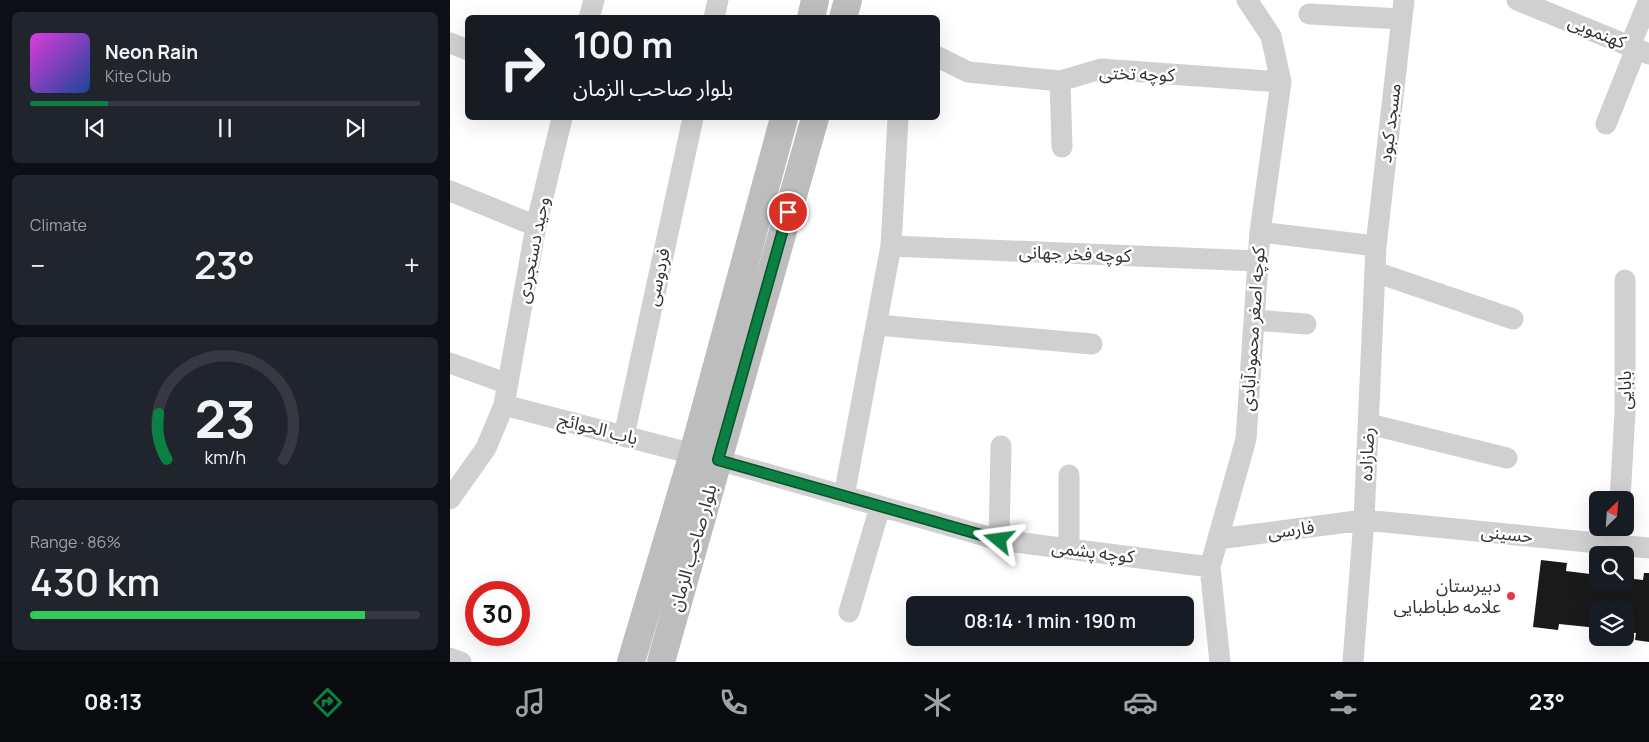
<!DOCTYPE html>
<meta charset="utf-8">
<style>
:root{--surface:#171b24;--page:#20242c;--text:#f1f3f6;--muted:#9ea1a6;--line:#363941;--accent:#0b8043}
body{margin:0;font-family:Manrope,"Noto Sans Arabic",sans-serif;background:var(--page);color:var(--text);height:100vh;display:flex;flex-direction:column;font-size:19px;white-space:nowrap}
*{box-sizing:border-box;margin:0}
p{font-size:16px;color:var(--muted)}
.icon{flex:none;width:28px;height:28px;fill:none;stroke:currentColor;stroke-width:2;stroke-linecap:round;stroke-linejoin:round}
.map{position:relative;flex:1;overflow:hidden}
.details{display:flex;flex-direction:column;gap:12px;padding:12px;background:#0d0f14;width:450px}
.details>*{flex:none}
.banner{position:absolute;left:15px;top:15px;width:475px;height:105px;border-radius:8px;box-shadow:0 5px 20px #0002;background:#171b24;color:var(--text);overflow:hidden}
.needle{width:32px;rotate:25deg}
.controls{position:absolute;left:1139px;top:491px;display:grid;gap:10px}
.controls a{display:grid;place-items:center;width:45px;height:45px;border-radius:8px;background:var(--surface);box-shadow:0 5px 20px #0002;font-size:25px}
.speed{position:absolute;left:15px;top:581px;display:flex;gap:10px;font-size:25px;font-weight:700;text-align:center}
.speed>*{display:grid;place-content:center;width:65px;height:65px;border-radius:50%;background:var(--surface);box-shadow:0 5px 20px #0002;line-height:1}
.speed .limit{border:8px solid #d22;background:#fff;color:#111}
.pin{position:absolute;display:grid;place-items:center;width:42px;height:42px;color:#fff;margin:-21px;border:2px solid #fff;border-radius:50%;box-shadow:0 1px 5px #0007}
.me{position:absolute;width:55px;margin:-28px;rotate:286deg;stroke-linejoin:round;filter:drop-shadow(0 0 4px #0008)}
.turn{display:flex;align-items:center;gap:18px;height:105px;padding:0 25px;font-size:22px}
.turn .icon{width:65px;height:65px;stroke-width:2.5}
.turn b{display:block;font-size:35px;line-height:42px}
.big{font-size:38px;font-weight:600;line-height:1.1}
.details .tile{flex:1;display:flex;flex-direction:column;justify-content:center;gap:8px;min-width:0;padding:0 18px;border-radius:8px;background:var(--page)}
.details .dial{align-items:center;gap:0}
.dial svg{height:130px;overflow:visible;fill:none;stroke:var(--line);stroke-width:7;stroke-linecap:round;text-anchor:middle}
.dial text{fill:var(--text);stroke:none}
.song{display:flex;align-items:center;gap:15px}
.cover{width:60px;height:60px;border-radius:8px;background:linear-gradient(135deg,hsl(300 70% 55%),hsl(220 70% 35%))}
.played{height:5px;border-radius:2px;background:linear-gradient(90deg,var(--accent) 20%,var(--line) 20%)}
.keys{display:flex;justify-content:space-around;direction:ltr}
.heat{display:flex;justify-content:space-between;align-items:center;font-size:28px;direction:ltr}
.charge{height:8px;border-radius:4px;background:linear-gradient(90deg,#34c759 86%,var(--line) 0)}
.trip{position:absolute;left:456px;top:596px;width:288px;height:50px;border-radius:8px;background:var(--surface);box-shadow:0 5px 20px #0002;font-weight:600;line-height:50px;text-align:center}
.tabs{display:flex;height:80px;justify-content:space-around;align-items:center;background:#090b0e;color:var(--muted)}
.tabs .icon{width:35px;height:35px}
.tabs .on{color:var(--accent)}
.tabs b{font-size:22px;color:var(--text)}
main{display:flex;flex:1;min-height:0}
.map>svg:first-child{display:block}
.building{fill:#1a1a1a}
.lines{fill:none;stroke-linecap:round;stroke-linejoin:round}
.minor{stroke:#d0d0d0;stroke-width:21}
.secondary{stroke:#bdbdbd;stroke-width:28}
.route-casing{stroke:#07532c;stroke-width:12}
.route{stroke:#0b8043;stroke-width:9}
.poi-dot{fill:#e63946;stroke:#fff;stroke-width:2}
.labels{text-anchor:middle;stroke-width:5;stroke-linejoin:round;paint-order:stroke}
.street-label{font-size:18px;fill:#333;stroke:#fff}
.poi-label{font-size:18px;fill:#333;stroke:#fff;text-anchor:end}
</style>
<main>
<section class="details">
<div class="tile">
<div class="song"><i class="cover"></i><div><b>Neon Rain</b><p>Kite Club</p></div></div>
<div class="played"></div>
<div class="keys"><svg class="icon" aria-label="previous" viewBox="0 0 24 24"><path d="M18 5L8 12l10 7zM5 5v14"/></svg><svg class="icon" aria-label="pause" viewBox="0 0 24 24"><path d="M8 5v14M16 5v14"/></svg><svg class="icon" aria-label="next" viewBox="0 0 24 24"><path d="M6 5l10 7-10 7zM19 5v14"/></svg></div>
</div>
<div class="tile"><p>Climate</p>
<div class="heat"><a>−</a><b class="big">23°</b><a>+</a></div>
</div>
<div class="tile dial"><svg viewBox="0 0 100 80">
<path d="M14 69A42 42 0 1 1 86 69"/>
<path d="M14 69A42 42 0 0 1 9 41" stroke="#0b8043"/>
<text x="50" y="56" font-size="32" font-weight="700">23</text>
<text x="50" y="72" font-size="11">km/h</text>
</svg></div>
<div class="tile"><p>Range · 86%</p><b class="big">430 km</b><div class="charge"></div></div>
</section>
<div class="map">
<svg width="1199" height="662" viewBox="0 0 1199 662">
<rect width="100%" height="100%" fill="#fff"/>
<!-- building -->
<path class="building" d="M1091 560 1117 563 1116 571 1148 575V582H1175V578L1193 580 1194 573H1199V642L1185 640 1186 633 1175 632V610H1148V628L1109 624 1108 630 1083 627Z"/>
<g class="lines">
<!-- minor -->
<path class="minor" d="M1067 0 1199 54
M859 14 952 19
M139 18 144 0
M264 18 268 0
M0 43 18 50
M1180 46 1199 0
M488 57 518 72 610 81 651 69 831 82
M610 81 612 147
M1156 124 1186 49
M0 191 86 226
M810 232 926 246
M441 246 808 261
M925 272 1063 319
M804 320 856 324
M427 325 642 344
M0 363 58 384
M54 405 243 454
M919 424 1057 458
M174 436 243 118
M268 460 549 540 760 567
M394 496 441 246 448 118
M0 499 36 448 54 405 86 226 112 118
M1170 500 1175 412V280
M768 539 914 520 1199 548
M549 540 551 446
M1168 545 1169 528
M619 549V475
M399 612 430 507
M0 658 11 662
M770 662 760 567 796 439 810 232 831 82 821 36 797 0
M903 662 914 520 926 246 954 0"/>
<!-- secondary -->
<path class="secondary" d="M361 18 365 0
M393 18 398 0
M181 662 243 454 334 118
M211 662 365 118"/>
</g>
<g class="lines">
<defs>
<path id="route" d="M338 212 268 460 549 540"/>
</defs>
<!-- route casing -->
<use href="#route" class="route-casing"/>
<!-- route -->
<use href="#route" class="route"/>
</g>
<!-- markers -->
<circle class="poi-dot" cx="1061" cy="596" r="5"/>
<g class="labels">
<!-- street labels -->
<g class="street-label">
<text transform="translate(1147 32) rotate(22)" y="6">کهنمویی</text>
<text transform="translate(687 74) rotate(2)" y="6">کوچه تختی</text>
<text transform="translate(940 123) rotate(-83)" y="6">مسجد کبود</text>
<text transform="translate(83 250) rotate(-79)" y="6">وحید دستجردی</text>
<text transform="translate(625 254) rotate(2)" y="6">کوچه فخر جهانی</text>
<text transform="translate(208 277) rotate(-78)" y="6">فردوسی</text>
<text transform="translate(803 329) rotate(-86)" y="6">کوچه اصغر محمودآبادی</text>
<text transform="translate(1175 390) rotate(-90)" y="6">بابایی</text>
<text transform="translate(148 429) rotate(14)" y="6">باب الحوائج</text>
<text transform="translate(917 454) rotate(-88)" y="6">رضازاده</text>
<text transform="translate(841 530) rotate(-7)" y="6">فارسی</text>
<text transform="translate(1057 534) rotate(6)" y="6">حسینی</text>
<text transform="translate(243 548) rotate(-74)" y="6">بلوار صاحب الزمان</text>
<text transform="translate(643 552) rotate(7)" y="6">کوچه پشمی</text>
</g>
<!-- poi labels -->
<g class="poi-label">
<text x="1051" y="592">دبیرستان<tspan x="1051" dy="21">علامه طباطبایی</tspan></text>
</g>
</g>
</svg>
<div class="controls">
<a><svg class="needle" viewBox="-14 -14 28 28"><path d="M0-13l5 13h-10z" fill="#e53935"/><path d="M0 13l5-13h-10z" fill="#9ea1a6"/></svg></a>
<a><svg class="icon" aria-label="search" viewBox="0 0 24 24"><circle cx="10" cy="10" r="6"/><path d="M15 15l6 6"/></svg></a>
<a><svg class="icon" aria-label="layers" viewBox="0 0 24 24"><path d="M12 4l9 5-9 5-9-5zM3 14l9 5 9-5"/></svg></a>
</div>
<div class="speed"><div class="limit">30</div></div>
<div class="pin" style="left:338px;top:212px;background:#d93025"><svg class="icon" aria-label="arrive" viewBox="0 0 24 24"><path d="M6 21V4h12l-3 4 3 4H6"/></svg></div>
<svg class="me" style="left:549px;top:540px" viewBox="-20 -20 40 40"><path d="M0-17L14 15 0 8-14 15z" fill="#0b8043" stroke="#fff" stroke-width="4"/></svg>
<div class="trip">08:14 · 1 min · 190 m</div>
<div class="banner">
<div class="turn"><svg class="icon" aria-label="right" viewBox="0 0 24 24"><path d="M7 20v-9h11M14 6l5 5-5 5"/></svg><div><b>100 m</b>بلوار صاحب الزمان</div></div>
</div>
</div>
</main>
<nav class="tabs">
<b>08:13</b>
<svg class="icon on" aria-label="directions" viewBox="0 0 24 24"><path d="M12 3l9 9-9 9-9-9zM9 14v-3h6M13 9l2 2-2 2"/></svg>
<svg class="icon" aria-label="music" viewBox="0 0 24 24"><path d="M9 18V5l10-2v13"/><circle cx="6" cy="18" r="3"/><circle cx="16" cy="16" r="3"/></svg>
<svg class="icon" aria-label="phone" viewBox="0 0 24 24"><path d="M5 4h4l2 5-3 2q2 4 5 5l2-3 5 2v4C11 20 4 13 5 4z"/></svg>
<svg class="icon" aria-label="climate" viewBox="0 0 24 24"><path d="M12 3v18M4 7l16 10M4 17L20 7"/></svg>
<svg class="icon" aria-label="car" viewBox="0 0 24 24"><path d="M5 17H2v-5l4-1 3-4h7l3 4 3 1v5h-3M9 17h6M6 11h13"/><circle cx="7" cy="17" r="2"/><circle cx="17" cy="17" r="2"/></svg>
<svg class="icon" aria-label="filters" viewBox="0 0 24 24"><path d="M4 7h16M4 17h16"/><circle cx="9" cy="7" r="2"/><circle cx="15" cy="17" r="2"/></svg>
<b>23°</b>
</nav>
